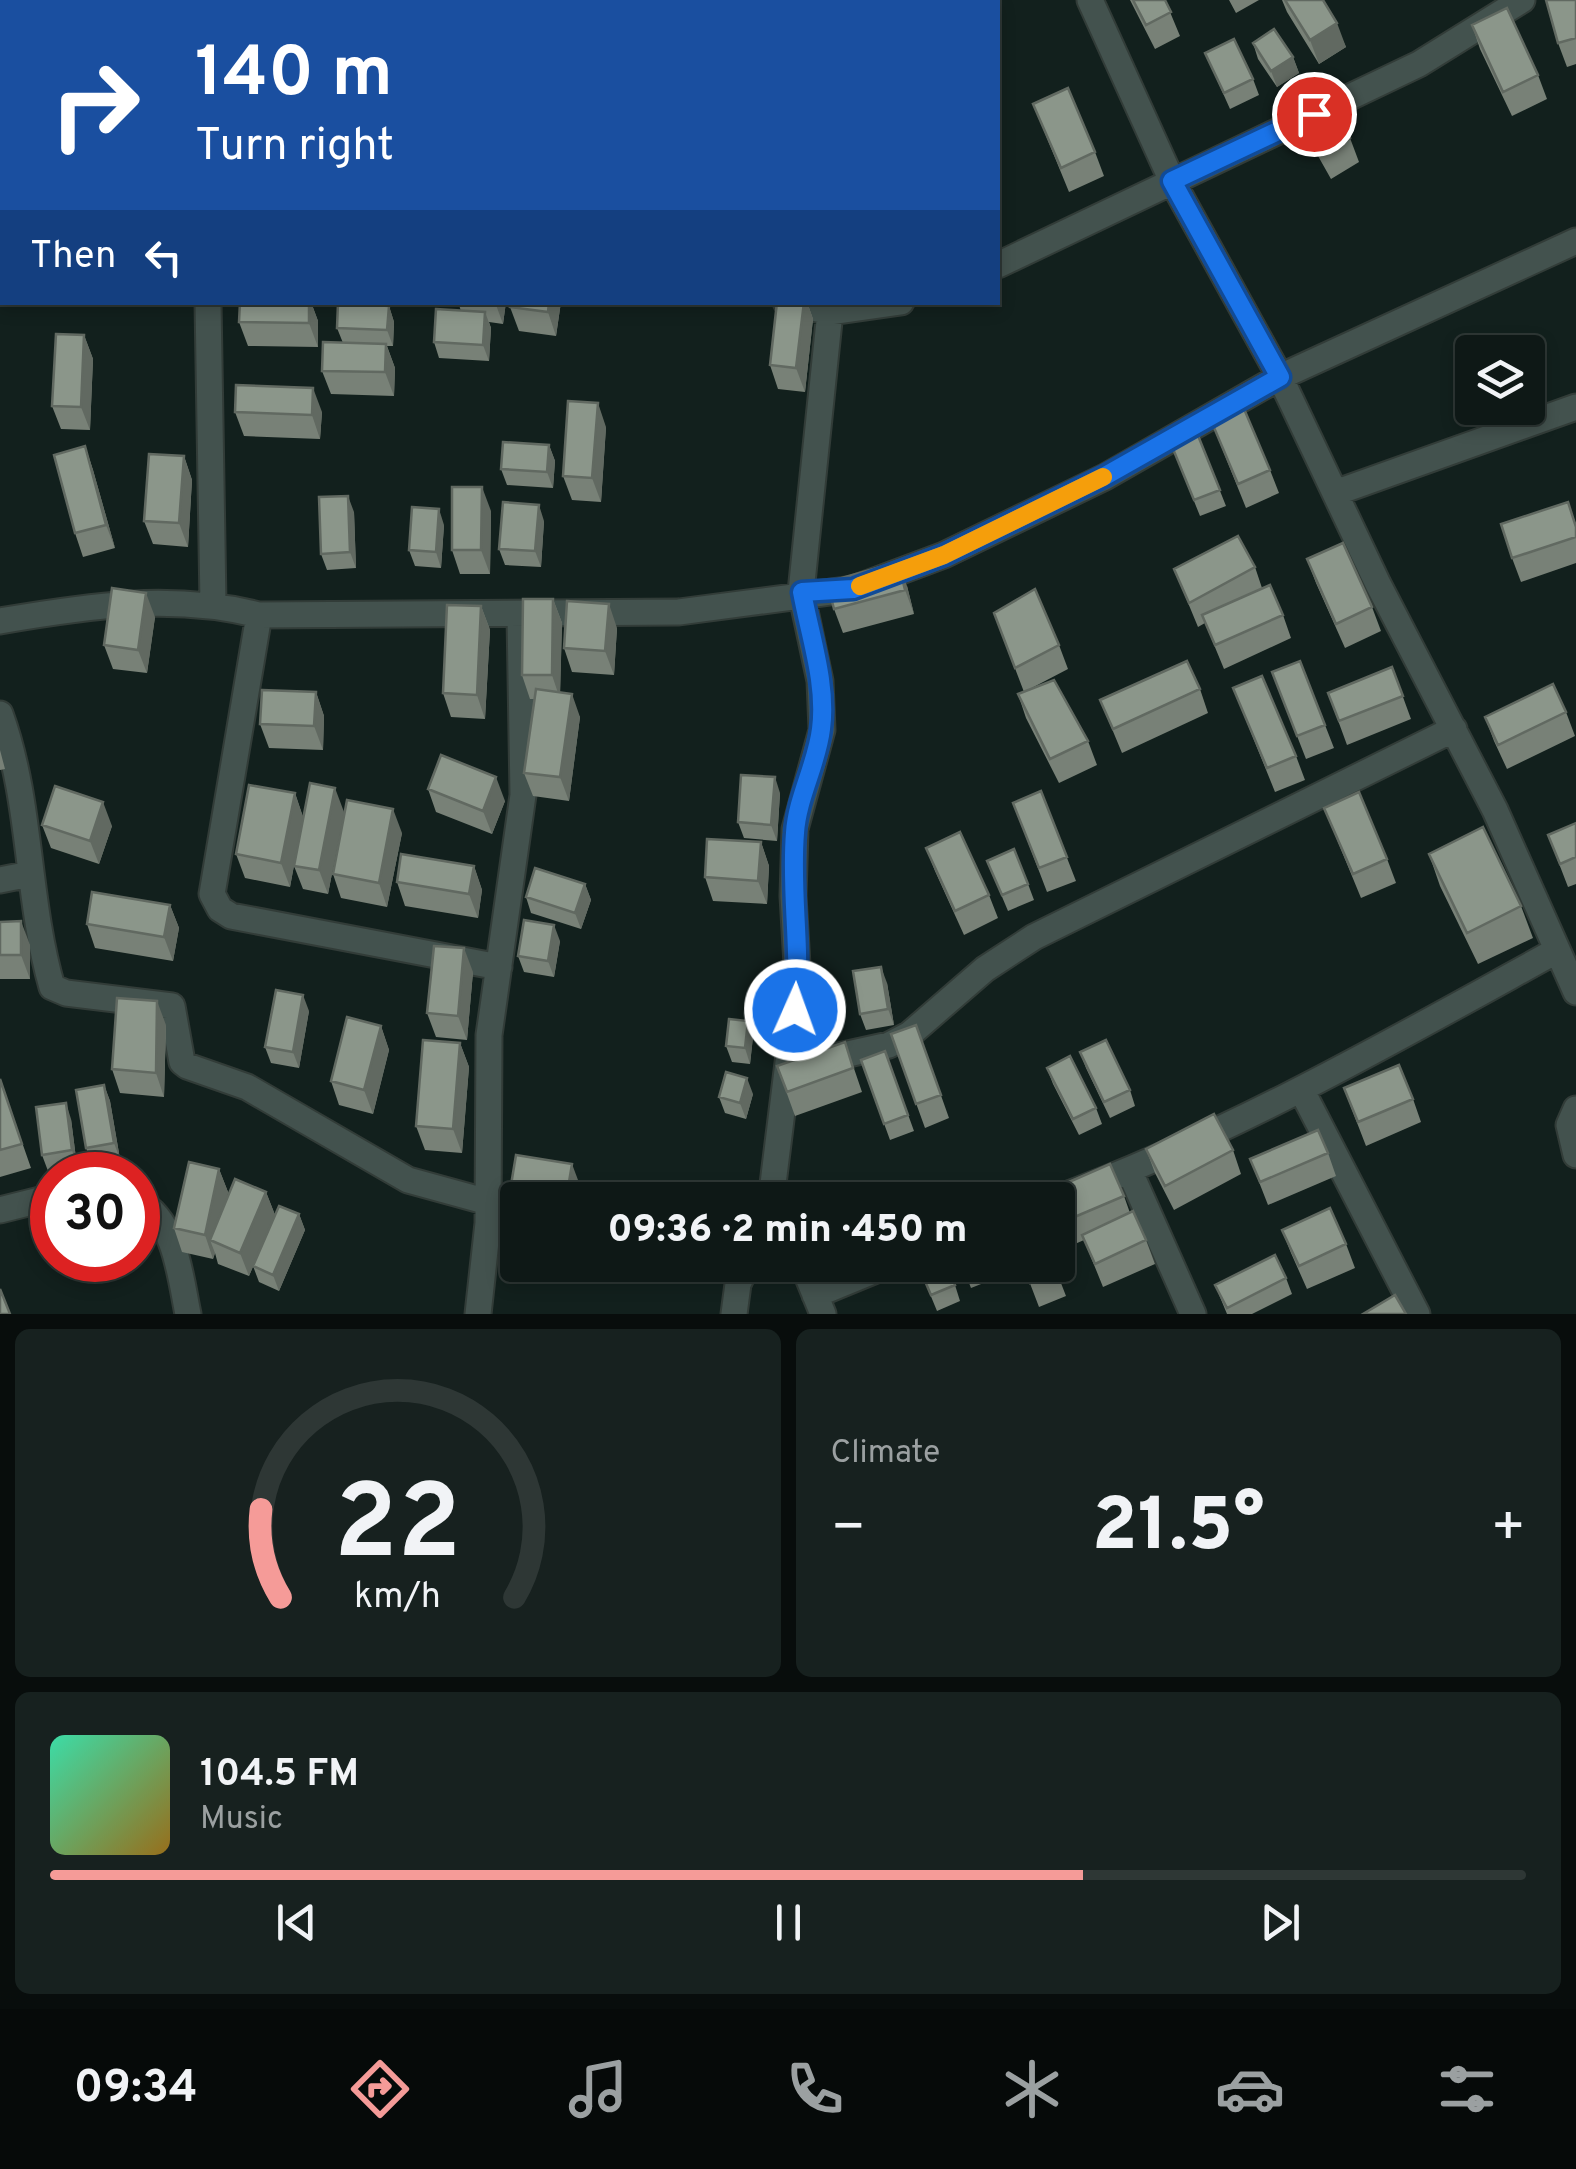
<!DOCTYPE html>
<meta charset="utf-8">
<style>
:root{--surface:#0e1816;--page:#17211f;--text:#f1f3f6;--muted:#9ba0a1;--line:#2e3735;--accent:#f59b98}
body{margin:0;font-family:Overpass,sans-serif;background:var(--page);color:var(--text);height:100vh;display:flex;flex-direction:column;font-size:38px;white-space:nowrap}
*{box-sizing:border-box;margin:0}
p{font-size:32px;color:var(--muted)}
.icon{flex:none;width:55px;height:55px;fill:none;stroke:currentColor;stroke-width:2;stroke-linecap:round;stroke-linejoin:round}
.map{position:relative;height:1314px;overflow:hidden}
.side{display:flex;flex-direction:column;gap:15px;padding:15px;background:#080d0c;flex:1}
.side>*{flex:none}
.banner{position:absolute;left:0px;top:0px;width:1000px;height:305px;box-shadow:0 5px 15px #0003,0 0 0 2px var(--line);background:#1a4fa0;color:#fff;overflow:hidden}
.buttons{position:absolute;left:1455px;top:335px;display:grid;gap:20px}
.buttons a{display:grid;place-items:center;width:90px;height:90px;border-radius:10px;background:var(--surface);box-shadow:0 5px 15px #0003,0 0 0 2px var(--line);font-size:50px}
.speed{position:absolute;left:30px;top:1152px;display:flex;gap:20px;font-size:50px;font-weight:700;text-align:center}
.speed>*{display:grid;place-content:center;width:130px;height:130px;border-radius:50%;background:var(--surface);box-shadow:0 5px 15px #0003,0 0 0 2px var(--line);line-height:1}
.speed .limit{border:15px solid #d22;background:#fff;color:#111}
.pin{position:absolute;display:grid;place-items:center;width:85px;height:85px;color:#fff;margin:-42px;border:5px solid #fff;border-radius:50%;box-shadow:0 2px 10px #0007}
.me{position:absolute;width:110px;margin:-55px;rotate:2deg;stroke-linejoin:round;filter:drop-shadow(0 0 8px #0008)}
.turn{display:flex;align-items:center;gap:35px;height:210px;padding:0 30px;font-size:45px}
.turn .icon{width:130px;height:130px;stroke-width:2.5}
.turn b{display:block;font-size:70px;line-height:85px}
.then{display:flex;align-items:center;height:95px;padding:0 30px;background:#0003;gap:20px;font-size:38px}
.big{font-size:75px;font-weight:800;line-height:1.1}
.side .widget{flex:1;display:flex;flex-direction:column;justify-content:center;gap:15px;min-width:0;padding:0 35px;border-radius:15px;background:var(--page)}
.side .dial{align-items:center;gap:0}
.dial svg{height:260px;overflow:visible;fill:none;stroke:var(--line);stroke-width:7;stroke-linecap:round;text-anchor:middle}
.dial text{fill:var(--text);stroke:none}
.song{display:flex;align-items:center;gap:30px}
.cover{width:120px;height:120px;border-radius:15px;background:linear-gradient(135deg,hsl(160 70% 55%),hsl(40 70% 35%))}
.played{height:10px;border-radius:5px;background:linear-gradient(90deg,var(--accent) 70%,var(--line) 70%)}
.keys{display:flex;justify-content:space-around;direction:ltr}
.heat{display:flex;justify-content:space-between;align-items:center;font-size:55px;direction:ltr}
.side .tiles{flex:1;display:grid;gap:15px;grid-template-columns:1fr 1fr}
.widget:last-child{grid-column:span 2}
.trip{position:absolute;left:500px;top:1182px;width:575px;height:100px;border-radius:10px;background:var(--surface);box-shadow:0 5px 15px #0003,0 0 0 2px var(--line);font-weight:800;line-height:100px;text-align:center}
.dock{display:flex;height:160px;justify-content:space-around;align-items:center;background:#060a09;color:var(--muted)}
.dock .icon{width:70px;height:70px}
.dock .selected{color:var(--accent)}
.dock b{font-size:45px;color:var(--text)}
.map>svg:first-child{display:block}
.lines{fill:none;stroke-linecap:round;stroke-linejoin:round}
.street-casing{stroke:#323c38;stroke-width:29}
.street{stroke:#43524e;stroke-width:25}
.wall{fill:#788177}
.shaded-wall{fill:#616961}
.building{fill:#8b968a;stroke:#616961;stroke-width:2.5}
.route-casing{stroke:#114b97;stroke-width:25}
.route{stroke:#1a73e8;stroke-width:18}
.slow{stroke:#f59e0b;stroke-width:18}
</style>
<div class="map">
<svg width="1576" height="1314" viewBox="0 0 1576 1314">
<rect width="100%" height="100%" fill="#12201d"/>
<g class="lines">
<defs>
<path id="street" d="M206 0V2
M343 0 357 2
M1090 0 1172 181 1280 377 1378 584 1495 810 1576 992
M863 2V0
M998 265 1419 64 1522 0
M208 302 213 604
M786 302 831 312 901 302
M1335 493 1576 407
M259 615 212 894 220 909 231 916 499 967
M0 621C87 606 172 593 259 615L679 612 853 589 944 555 1105 477 1280 377 1576 241
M0 714C32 802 26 897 52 987L66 993 172 1006 182 1062 187 1066 247 1087 408 1180 488 1202
M0 880 30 874
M816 1061 889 1045 910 1034 985 969 1034 937 1454 729
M1302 1091 1417 1314
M1576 1109 1569 1125 1576 1155
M1130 1172 1193 1314
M771 1200 798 982 793 896 795 829 822 730 820 681 801 592 831 302
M1053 1200C1229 1135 1391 1042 1554 952
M138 1201C176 1221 180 1275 188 1314
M0 1210 52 1197
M803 1265 823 1314
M815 1295 888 1265
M478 1314 488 1223 489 1035 523 795 520 616
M734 1314 738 1284 747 1265"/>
</defs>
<!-- street casing -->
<use href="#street" class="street-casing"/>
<!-- street -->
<use href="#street" class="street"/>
</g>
<!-- wall -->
<path class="wall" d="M526 0H599V2H527Z
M1130 0H1165L1180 36 1155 49Z
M1229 0H1259L1236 13Z
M1282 0H1323L1346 47 1319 64 1287 12Z
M1576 0V64L1567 67 1558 43Z
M1472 25 1538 75 1547 99 1512 116 1480 49Z
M1253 43 1293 57 1299 73 1277 87 1258 59Z
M1205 53 1253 79 1259 95 1230 109Z
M1291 100 1350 138 1359 162 1331 179 1300 124Z
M1033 104 1095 152 1104 176 1069 192Z
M311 302 318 321V347L248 346 239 322Z
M458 302H506L503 324 489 322 491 328 489 361 439 358 434 342 461 311Z
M511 302H561L556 336 519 331 510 307Z
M777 302H807L813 319 805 392 778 389 770 365Z
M389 306 394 322 393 346H387L395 368 394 396 331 394 322 371 343 343 337 328Z
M84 335 93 359 90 430 61 429 52 406Z
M1207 411 1270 470 1279 493 1246 508Z
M235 412H322L320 439 244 436Z
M606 427 601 502 572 500 563 476Z
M1197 433 1226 506 1200 516 1171 444Z
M549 445 555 461 553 488 507 485 501 469Z
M85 446 93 470 115 548 83 557 75 533Z
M184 456 192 480 188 547 153 544 144 521Z
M1568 502 1576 524V563L1521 582 1512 558Z
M491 511 490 574H460L452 550Z
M354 512 356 568 327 570 321 554Z
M544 521 541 567 505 565 499 549Z
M444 525 441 568 415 566 409 550Z
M1307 559 1372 607 1381 631 1345 648 1316 583Z
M1255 567 1262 588 1283 615 1291 638 1224 669 1205 623 1198 627 1174 569Z
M907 586 914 614 843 633 834 609Z
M553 599 562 623 560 692 580 717 569 801 533 796 524 773 534 699H530L522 675Z
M481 606 490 630 485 719 451 717 443 693Z
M994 613 1059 645 1068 669 1024 692Z
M155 617 147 673 113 669 104 645Z
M617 628 614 675 572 672 564 648Z
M1300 661 1334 748 1306 759 1281 695Z
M1392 667 1411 719 1347 745 1328 693Z
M1233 688 1296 756 1305 780 1275 792Z
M1200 689 1208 713 1122 753 1100 700Z
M316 692 324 716 323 750 269 748 260 724Z
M1018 694 1088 741 1097 765 1059 783 1026 718Z
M1566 712 1575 736 1507 769 1494 741 1485 717Z
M0 750 5 769 0 770Z
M428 789 505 801 492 834 436 812Z
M1041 791 1076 881 1047 892 1013 803Z
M295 793 303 817 290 887 245 878 236 854Z
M780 793 777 841 744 838 738 822Z
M1324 808 1387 859 1396 883 1361 898Z
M344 812 328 894 303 889 294 866Z
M1576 823V884L1568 887 1548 835Z
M42 825 112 826 99 864 51 848Z
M402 833 387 907 341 898 333 874Z
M761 842 769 866 767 904 713 901 705 877Z
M926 848 989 895 998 918 964 935 935 871Z
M1429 854 1521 906 1533 938 1478 964 1440 886Z
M987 861 1028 884 1034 900 1008 911Z
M474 866 482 890 478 918 405 906 397 882Z
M585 884 591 900 581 929 531 913 526 897Z
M170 905 179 928 173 961 95 948 87 924Z
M0 922 30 945V979H0Z
M560 941 554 977 524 972 518 956Z
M473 972 467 1040 436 1037 427 1013Z
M887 983 894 1025 866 1030 860 1014Z
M309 1011 299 1068 271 1063 265 1047Z
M166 1025 164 1097 120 1093 112 1069Z
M916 1025 949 1118 925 1128 891 1034Z
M381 1026 389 1050 373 1114 339 1105 331 1081Z
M753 1037 750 1064 732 1062 726 1046Z
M845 1042 862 1092 795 1116 777 1066Z
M460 1043 469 1067 462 1153 425 1150 416 1126Z
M885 1051 914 1131 890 1140 861 1060Z
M1080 1052 1130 1090 1135 1106 1110 1118 1086 1068Z
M1047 1068 1096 1108 1102 1124 1079 1135 1053 1084Z
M0 1079 31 1168 0 1177Z
M104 1085 110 1101 120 1159 92 1164 86 1148Z
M1344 1089 1413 1099 1421 1122 1366 1146Z
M753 1094 746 1119 725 1113 719 1097Z
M71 1119 77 1166 48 1171 42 1155Z
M1146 1149 1233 1150 1241 1174 1174 1210 1155 1173Z
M1328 1153 1336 1176 1268 1205 1250 1159Z
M219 1169 228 1192 226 1202 266 1192 275 1215 249 1276 218 1264 215 1253 213 1259 182 1252 174 1228Z
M578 1180 575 1200H518V1239L513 1238 507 1222 515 1195 511 1185Z
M1124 1196 1130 1213 1146 1240 1155 1264 1103 1287 1084 1240 1059 1251 1058 1200Z
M299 1214 305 1230 279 1291 259 1282 253 1266Z
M138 1222 150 1253 138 1259Z
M1282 1230 1346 1244 1355 1268 1307 1289 1291 1253Z
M100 1260H135L106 1274Z
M918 1265 955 1285 960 1301 937 1311Z
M962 1265H1006L1009 1273 971 1288Z
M1023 1265H1054L1066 1296 1039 1307Z
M1286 1278 1292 1294 1252 1314H1227L1215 1285Z"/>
<!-- shaded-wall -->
<path class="shaded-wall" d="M1337 23 1346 47 1319 64 1310 40Z
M1293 57 1299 73 1277 87 1271 71Z
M309 302H311L318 321V347L309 323Z
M495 302H506L503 324Z
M549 302H561L556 336 548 312Z
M804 302H807L813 319 805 392 796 368Z
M389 306 394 322 393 346 387 330Z
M485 312 491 328 489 361 483 345Z
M84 335 93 359 90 430 81 407Z
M386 344 395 368 394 396 385 372Z
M313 388 322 412 320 439 312 415Z
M598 403 606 427 601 502 592 478Z
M549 445 555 461 553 488 547 472Z
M85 446 93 470 115 548 106 525Z
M184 456 192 480 188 547 179 523Z
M482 487 491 511 490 574 481 550Z
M348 496 354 512 356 568 350 552Z
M539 505 544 521 541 567 535 551Z
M439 509 444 525 441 568 436 552Z
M898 562 907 586 914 614 905 590Z
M146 593 155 617 147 673 138 650Z
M553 599 562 623 560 699 552 675Z
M609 604 617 628 614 675 605 651Z
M481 606 490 630 485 719 477 695Z
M316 692 324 716 323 750 314 726Z
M572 694 580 717 569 801 560 777Z
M496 777 505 801 492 834 483 811Z
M775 777 780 793 777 841 771 825Z
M335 788 344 812 328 894 319 870Z
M295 793 303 817 290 887 281 863Z
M103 802 112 826 99 864 90 841Z
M393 809 402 833 387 907 379 883Z
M761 842 769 866 767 904 758 881Z
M474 866 482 890 478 918 469 894Z
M585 884 591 900 581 929 575 913Z
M170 905 179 928 173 961 164 937Z
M21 921 30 945V979L21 955Z
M554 925 560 941 554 977 548 961Z
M464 948 473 972 467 1040 458 1016Z
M881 967 887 983 894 1025 888 1009Z
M303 995 309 1011 299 1068 293 1052Z
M157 1001 166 1025 164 1097 156 1073Z
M748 1021 753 1037 750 1064 745 1048Z
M381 1026 389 1050 373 1114 364 1090Z
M460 1043 469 1067 462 1153 453 1129Z
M747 1078 753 1094 746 1119 740 1103Z
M104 1085 110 1101 120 1159 114 1143Z
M66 1103 71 1119 77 1166 72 1150Z
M572 1164 578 1180 575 1200H570L567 1194Z
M219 1169 228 1192 217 1243 210 1240 215 1253 213 1259 205 1235Z
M266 1192 275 1215 249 1276 240 1253Z
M299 1214 305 1230 279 1291 273 1275Z"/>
<!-- building -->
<path class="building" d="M267 0H300L299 2H267Z
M315 0H343L342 2H314Z
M1133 0H1165L1171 12 1146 25Z
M1285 0H1323L1337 23 1310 40Z
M1546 0H1576V38L1558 43Z
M1507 8 1538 75 1503 92 1472 25Z
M1274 29 1293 57 1271 71 1253 43Z
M1234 39 1253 79 1224 93 1205 53Z
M1319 84 1350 138 1322 155 1291 100Z
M1068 88 1095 152 1061 168 1033 104Z
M240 302H309V323L239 322Z
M511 302H549L548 312 510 307Z
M777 302H804L796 368 770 365Z
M338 303 389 306 387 330 337 328Z
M436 309 485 312 483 345 434 342Z
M56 334 84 335 81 407 52 406Z
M323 342 386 344 385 372 322 371Z
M236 385 313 388 312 415 235 412Z
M1239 397 1270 470 1238 484 1207 411Z
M568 401 598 403 592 478 563 476Z
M1197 433 1220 490 1194 500 1171 444Z
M503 442 549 445 547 472 501 469Z
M85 446 106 525 75 533 54 455Z
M149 454 184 456 179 523 144 521Z
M452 487H482L481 550H452Z
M348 496 350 552 321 554 319 497Z
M503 502 539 505 535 551 499 549Z
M1568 502 1576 527V537L1512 558 1501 524Z
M412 507 439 509 436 552 409 550Z
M1238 536 1255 567 1189 603 1174 569Z
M1343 543 1372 607 1336 624 1307 559Z
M898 562 905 590 834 609 827 582Z
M1270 585 1283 615 1215 645 1202 615Z
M112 588 146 593 138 650 104 645Z
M1035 589 1059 645 1015 668 994 613Z
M523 599H553L552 675H522Z
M567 601 609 604 605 651 564 648Z
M447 605 481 606 477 695 443 693Z
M1187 661 1200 689 1113 729 1100 700Z
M1300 661 1325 725 1297 736 1272 672Z
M1392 667 1403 696 1339 721 1328 693Z
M1262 676 1296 756 1267 768 1233 688Z
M1054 680 1088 741 1050 759 1018 694Z
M1553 684 1566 712 1498 745 1485 717Z
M536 689 572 694 560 777 524 773Z
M262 690 316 692 314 726 260 724Z
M441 755 496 777 483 811 428 789Z
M741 775 775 777 771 825 738 822Z
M310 783 335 788 319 870 294 866Z
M249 785 295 793 281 863 236 854Z
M55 786 103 802 90 841 42 825Z
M1041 791 1067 857 1039 868 1013 803Z
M1359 792 1387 859 1353 874 1324 808Z
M347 800 393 809 379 883 333 874Z
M1576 823V857L1560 864 1548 835Z
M1483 827 1521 906 1467 933 1429 854Z
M960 832 989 895 955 911 926 848Z
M707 839 761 842 758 881 705 877Z
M1014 849 1028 884 1002 895 987 861Z
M401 854 474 866 469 894 397 882Z
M535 868 585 884 575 913 526 897Z
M92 892 170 905 164 937 87 924Z
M524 920 554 925 548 961 518 956Z
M21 921V955H0V922Z
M434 946 464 948 458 1016 427 1013Z
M881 967 888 1009 860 1014 853 971Z
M276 990 303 995 293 1052 265 1047Z
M117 998 157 1001 156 1073 112 1069Z
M347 1017 381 1026 364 1090 331 1081Z
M729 1019 748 1021 745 1048 726 1046Z
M916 1025 941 1095 916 1104 891 1034Z
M423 1040 460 1043 453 1129 416 1126Z
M1106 1040 1130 1090 1104 1102 1080 1052Z
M845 1042 853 1068 787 1092 777 1066Z
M885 1051 908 1115 884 1124 861 1060Z
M1070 1056 1096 1108 1073 1119 1047 1068Z
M1399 1065 1413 1099 1358 1122 1344 1088Z
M726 1072 747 1078 740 1103 719 1097Z
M0 1079 22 1144 0 1150Z
M104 1085 114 1143 86 1148 76 1090Z
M66 1103 72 1150 42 1155 36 1107Z
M1214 1114 1233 1150 1165 1186 1146 1149Z
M1318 1130 1328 1153 1260 1182 1250 1159Z
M516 1155 572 1164 567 1194 511 1185Z
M189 1162 219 1169 205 1235 174 1228Z
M1110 1164 1124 1196 1058 1224V1200H1039L1037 1196Z
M235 1179 266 1192 240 1253 210 1240Z
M513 1194 540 1200H518V1224L507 1222Z
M279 1206 299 1214 273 1275 253 1266Z
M1330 1208 1346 1244 1299 1266 1282 1230Z
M1133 1211 1146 1240 1095 1264 1082 1235Z
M138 1222 144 1237 138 1240Z
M1275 1255 1286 1278 1227 1308 1215 1285Z
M918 1265H946L955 1285 931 1295Z
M962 1265H984L965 1272Z
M1023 1265H1054L1057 1272 1030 1283Z
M0 1289 10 1314H0Z
M1395 1295 1406 1314H1363Z"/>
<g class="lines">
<defs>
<path id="route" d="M795 1010C802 952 790 893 795 833 797 798 817 764 821 729 827 684 810 636 802 592L853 589 944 555 1105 476 1280 377 1172 181 1314 114"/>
</defs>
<!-- route casing -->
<use href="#route" class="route-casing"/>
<!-- route -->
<use href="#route" class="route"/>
<!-- slow -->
<path class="slow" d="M860 586 944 555 1103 477"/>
</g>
</svg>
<div class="buttons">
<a><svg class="icon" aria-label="layers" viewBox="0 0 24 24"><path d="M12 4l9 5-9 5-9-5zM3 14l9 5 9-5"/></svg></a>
</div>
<div class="speed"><div class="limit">30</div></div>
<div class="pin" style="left:1314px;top:114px;background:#d93025"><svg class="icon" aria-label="arrive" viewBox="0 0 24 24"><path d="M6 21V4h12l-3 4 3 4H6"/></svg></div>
<svg class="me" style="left:795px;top:1010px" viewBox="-20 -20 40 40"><circle r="17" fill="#1a73e8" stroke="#fff" stroke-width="3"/><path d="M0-11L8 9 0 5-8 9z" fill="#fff"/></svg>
<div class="trip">09:36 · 2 min · 450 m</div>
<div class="banner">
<div class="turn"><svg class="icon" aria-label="right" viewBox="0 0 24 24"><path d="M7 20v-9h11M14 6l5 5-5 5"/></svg><div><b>140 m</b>Turn right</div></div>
<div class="then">Then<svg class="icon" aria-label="left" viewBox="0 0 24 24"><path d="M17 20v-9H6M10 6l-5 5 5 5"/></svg></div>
</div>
</div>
<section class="side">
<div class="tiles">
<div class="widget dial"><svg viewBox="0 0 100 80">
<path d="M14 69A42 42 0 1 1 86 69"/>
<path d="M14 69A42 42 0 0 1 8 42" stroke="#f59b98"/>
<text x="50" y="56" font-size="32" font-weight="700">22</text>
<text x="50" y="72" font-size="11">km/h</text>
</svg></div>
<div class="widget"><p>Climate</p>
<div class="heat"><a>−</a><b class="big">21.5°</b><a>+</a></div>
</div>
<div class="widget">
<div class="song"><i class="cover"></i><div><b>104.5 FM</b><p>Music</p></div></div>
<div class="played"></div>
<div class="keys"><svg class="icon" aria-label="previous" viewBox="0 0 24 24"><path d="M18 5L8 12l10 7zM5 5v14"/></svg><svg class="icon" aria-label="pause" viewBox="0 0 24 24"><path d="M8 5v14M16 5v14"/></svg><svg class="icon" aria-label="next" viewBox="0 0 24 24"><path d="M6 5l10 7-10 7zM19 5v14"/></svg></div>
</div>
</div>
</section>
<nav class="dock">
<b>09:34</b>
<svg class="icon selected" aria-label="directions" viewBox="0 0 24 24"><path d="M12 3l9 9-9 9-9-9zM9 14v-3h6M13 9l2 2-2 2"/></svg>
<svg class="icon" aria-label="music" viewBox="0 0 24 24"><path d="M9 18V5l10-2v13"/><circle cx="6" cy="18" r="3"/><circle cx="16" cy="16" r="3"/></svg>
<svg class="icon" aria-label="phone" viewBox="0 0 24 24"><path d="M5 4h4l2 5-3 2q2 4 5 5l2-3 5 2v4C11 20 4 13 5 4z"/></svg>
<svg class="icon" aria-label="climate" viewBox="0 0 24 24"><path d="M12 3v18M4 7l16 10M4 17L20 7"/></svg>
<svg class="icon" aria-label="car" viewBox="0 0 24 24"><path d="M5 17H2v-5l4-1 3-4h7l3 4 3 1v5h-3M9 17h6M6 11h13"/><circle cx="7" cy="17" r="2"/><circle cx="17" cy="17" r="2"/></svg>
<svg class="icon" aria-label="filters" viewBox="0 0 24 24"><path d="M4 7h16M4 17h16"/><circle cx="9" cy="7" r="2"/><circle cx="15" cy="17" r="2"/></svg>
</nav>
